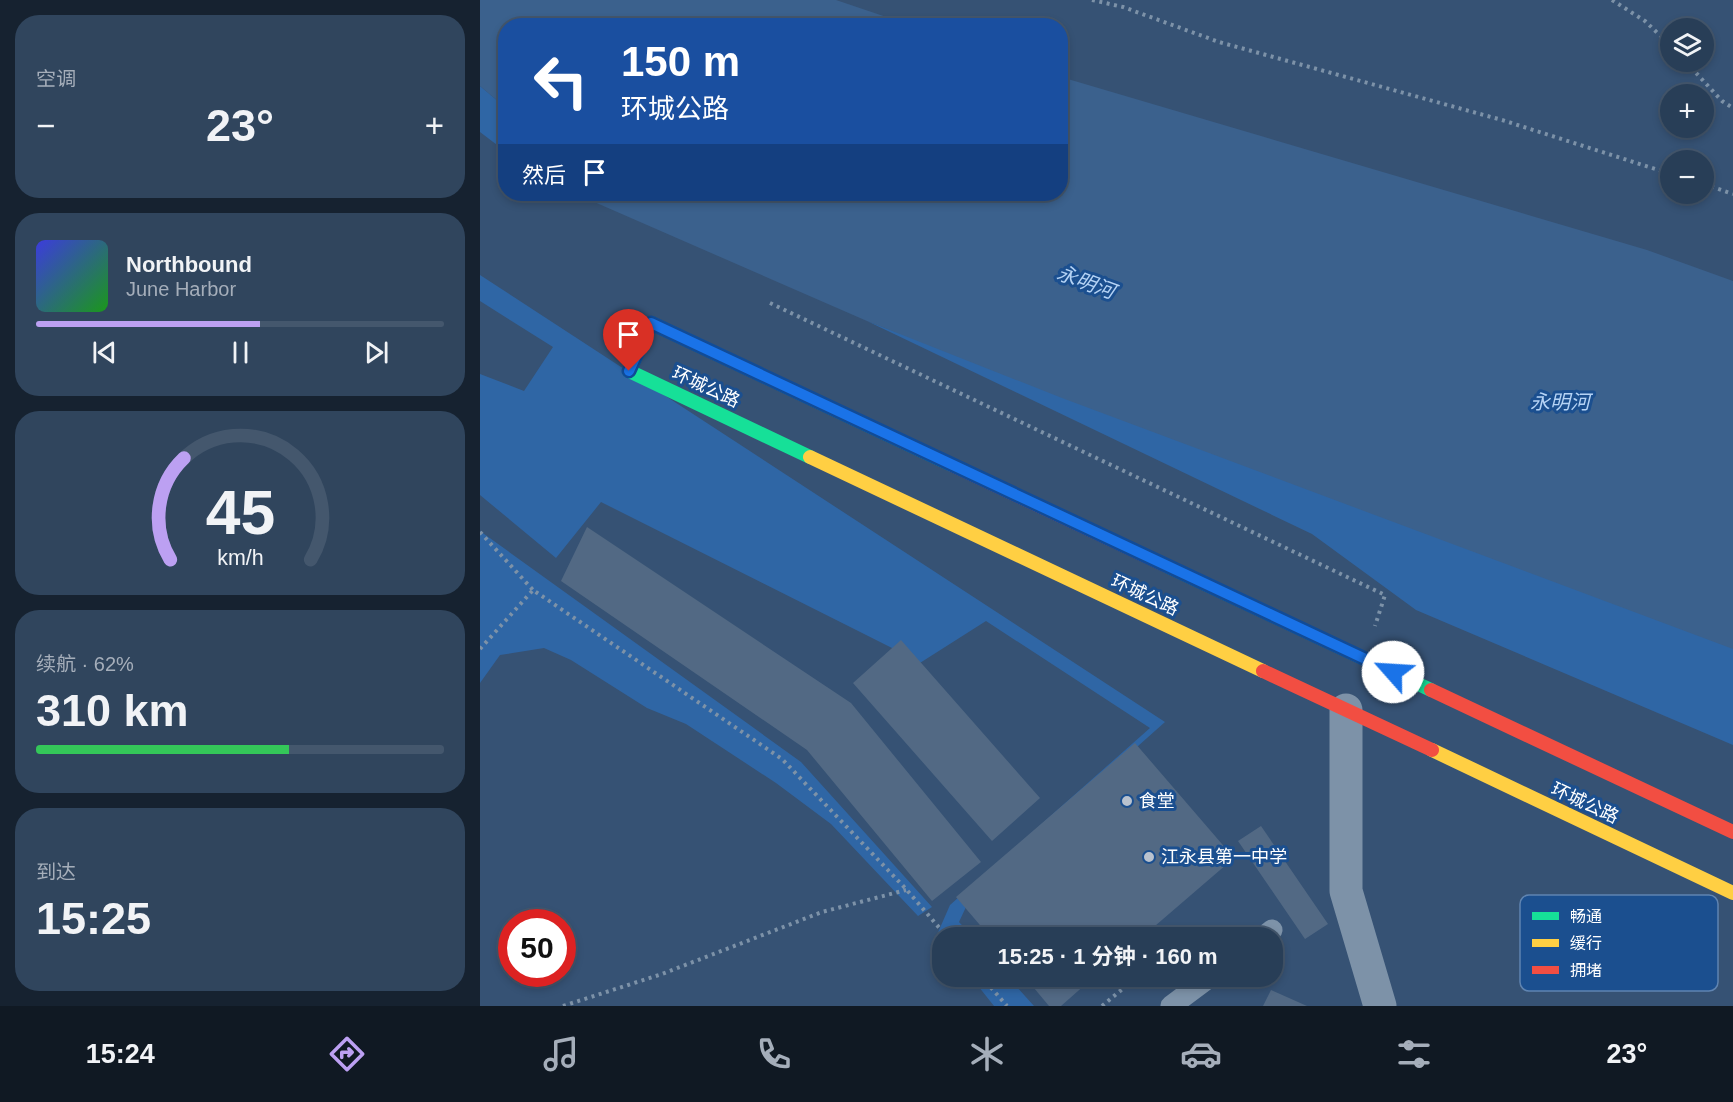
<!DOCTYPE html>
<html lang="zh">
<meta charset="utf-8">
<style>
:root{--surface:#283e57;--page:#30455d;--text:#f1f3f6;--muted:#a5aeba;--line:#44576d;--accent:#bca0f2}
body{margin:0;font-family:Arial,"Noto Sans SC",sans-serif;background:var(--page);color:var(--text);height:100vh;display:flex;flex-direction:column;font-size:22px;white-space:nowrap}
*{box-sizing:border-box;margin:0}
p{font-size:20px;color:var(--muted)}
.icon{flex:none;width:33px;height:33px;fill:none;stroke:currentColor;stroke-width:2;stroke-linecap:round;stroke-linejoin:round}
.map{position:relative;flex:1;overflow:hidden}
.panel{display:flex;flex-direction:column;gap:15px;padding:15px;background:#162230;width:480px}
.panel>*{flex:none}
.banner{position:absolute;left:18px;top:18px;width:570px;height:183px;border-radius:24px;box-shadow:0 3px 9px #0003,0 0 0 2px var(--line);background:#1a4fa0;color:#fff;overflow:hidden}
.controls{position:absolute;left:1180px;top:18px;display:grid;gap:12px}
.controls a{display:grid;place-items:center;width:54px;height:54px;border-radius:50%;background:var(--surface);box-shadow:0 3px 9px #0003,0 0 0 2px var(--line);font-size:30px}
.speed{position:absolute;left:18px;top:909px;display:flex;gap:12px;font-size:30px;font-weight:700;text-align:center}
.speed>*{display:grid;place-content:center;width:78px;height:78px;border-radius:50%;background:var(--surface);box-shadow:0 3px 9px #0003,0 0 0 2px var(--line);line-height:1}
.speed .limit{border:9px solid #d22;background:#fff;color:#111}
.pin{position:absolute;display:grid;place-items:center;width:51px;height:51px;color:#fff;margin:-62px -26px;border-radius:50% 50% 50% 0;rotate:-45deg;box-shadow:0 0 6px #0007}
.pin .icon{rotate:45deg}
.me{position:absolute;width:66px;margin:-33px;rotate:296deg;stroke-linejoin:round;filter:drop-shadow(0 0 4px #0008)}
.turn{display:flex;align-items:center;gap:21px;height:126px;padding:0 24px;font-size:27px}
.turn .icon{width:78px;height:78px;stroke-width:2.5}
.turn b{display:block;font-size:42px;line-height:51px}
.then{display:flex;align-items:center;height:57px;padding:0 24px;background:#0003;gap:12px;font-size:22px}
.big{font-size:45px;font-weight:700;line-height:1.1}
.panel .tile{flex:1;display:flex;flex-direction:column;justify-content:center;gap:9px;min-width:0;padding:0 21px;border-radius:24px;background:var(--page)}
.panel .dial{align-items:center;gap:0}
.dial svg{height:156px;overflow:visible;fill:none;stroke:var(--line);stroke-width:7;stroke-linecap:round;text-anchor:middle}
.dial text{fill:var(--text);stroke:none}
.song{display:flex;align-items:center;gap:18px}
.cover{width:72px;height:72px;border-radius:9px;background:linear-gradient(135deg,hsl(240 70% 55%),hsl(120 70% 35%))}
.played{height:6px;border-radius:3px;background:linear-gradient(90deg,var(--accent) 55%,var(--line) 55%)}
.keys{display:flex;justify-content:space-around;direction:ltr}
.heat{display:flex;justify-content:space-between;align-items:center;font-size:33px;direction:ltr}
.charge{height:9px;border-radius:4px;background:linear-gradient(90deg,#34c759 62%,var(--line) 0)}
.trip{position:absolute;left:452px;top:927px;width:351px;height:60px;border-radius:24px;background:var(--surface);box-shadow:0 3px 9px #0003,0 0 0 2px var(--line);font-weight:700;line-height:60px;text-align:center}
.tab-bar{display:flex;height:96px;justify-content:space-around;align-items:center;background:#101923;color:var(--muted)}
.tab-bar .icon{width:42px;height:42px}
.tab-bar .selected{color:var(--accent)}
.tab-bar b{font-size:27px;color:var(--text)}
main{display:flex;flex:1;min-height:0}
.map>svg:first-child{display:block}
.green{fill:#2f66a5}
.water{fill:#3b618d}
.building{fill:#526984}
.lines{fill:none;stroke-linecap:round;stroke-linejoin:round}
.path{stroke:#7d92a8;stroke-width:4;stroke-dasharray:3 4.5;stroke-linecap:butt}
.lane{stroke:#7d92a8;stroke-width:21}
.street{stroke:#7d92a8;stroke-width:33}
.fast{stroke:#16e098;stroke-width:14}
.slow{stroke:#ffcf43;stroke-width:14}
.jam{stroke:#f24e42;stroke-width:14}
.route-casing{stroke:#114b97;stroke-width:15}
.route{stroke:#1a73e8;stroke-width:10}
.poi-dot{fill:#b9c2ce;stroke:#1b4f8f;stroke-width:2}
.labels{text-anchor:middle;stroke-width:6;stroke-linejoin:round;paint-order:stroke}
.street-label{font-size:18px;fill:#fff;stroke:#1b4f8f}
.poi-label{font-size:18px;fill:#fff;stroke:#1b4f8f;text-anchor:start}
.water-label{font-size:20px;font-style:italic;fill:#b5d3f5;stroke:#1b4f8f}
.key{fill:#1b4f8f;stroke:#5f84b1;stroke-width:1.5}
.key-label{font-size:16px;fill:#fff}
</style>
<main>
<section class="panel">
<div class="tile"><p>空调</p>
<div class="heat"><a>−</a><b class="big">23°</b><a>+</a></div>
</div>
<div class="tile">
<div class="song"><i class="cover"></i><div><b>Northbound</b><p>June Harbor</p></div></div>
<div class="played"></div>
<div class="keys"><svg class="icon" aria-label="previous" viewBox="0 0 24 24"><path d="M18 5L8 12l10 7zM5 5v14"/></svg><svg class="icon" aria-label="pause" viewBox="0 0 24 24"><path d="M8 5v14M16 5v14"/></svg><svg class="icon" aria-label="next" viewBox="0 0 24 24"><path d="M6 5l10 7-10 7zM19 5v14"/></svg></div>
</div>
<div class="tile dial"><svg viewBox="0 0 100 80">
<path d="M14 69A42 42 0 1 1 86 69"/>
<path d="M14 69A42 42 0 0 1 21 17" stroke="#bca0f2"/>
<text x="50" y="56" font-size="32" font-weight="700">45</text>
<text x="50" y="72" font-size="11">km/h</text>
</svg></div>
<div class="tile"><p>续航 · 62%</p><b class="big">310 km</b><div class="charge"></div></div>
<div class="tile"><p>到达</p><b class="big">15:25</b></div>
</section>
<div class="map">
<svg width="1253" height="1006" viewBox="0 0 1253 1006">
<rect width="100%" height="100%" fill="#365274"/>
<!-- green -->
<path class="green" d="M0 86 25 107V151L0 132Z
M0 275 685 722 492 894 479 922 493 937 462 938V944L456 937 470 905 670 728 506 621 432 668 422 653 121 502 76 558 0 495V374L44 391 73 347 0 301Z
M387 321 1253 644V745L936 610 832 534Z
M0 531 321 762 452 907 438 916 351 824 296 783 206 724 167 708 91 660 64 648 20 655 0 683Z
M491 977H528L554 1006H514Z"/>
<!-- water -->
<path class="water" d="M0 0H356L430 25 26 26 25 107 0 86Z
M581 77 1167 250 1253 281V649L582 398 387 321 96 194H580Z"/>
<!-- building -->
<path class="building" d="M107 527 371 703 501 862 452 901 327 750 81 581Z
M421 640 560 798 512 841 373 683Z
M655 743 754 858 661 938H511L476 897Z
M781 826 848 924 825 939 758 841Z
M544 976H615L581 1006H569Z
M791 990 827 1006H783Z"/>
<g class="lines">
<!-- path -->
<path class="path" d="M612 0 643 7 739 42 1022 120 1191 174
M1132 0 1165 21 1191 46
M1206 62 1242 101 1253 108
M1224 184 1253 194
M290 303 905 595 895 626
M0 532 53 590
M0 649 53 590 302 759 426 889 468 938
M501 976 527 1006
M83 1006 182 974 342 912 426 890
M622 1006 658 976"/>
<!-- lane -->
<path class="lane" d="M782 938 792 930
M691 1006 731 976"/>
<!-- street -->
<path class="street" d="M866 710V891L900 1006"/>
<!-- fast -->
<path class="fast" d="M330 457 149 371 171 323 472 465
M687 566 951 690"/>
<!-- slow -->
<path class="slow" d="M330 457 783 671
M952 750 1253 893"/>
<!-- jam -->
<path class="jam" d="M472 465 687 566
M783 671 952 750
M951 690 1253 832"/>
</g>
<g class="lines">
<defs>
<path id="route" d="M149 371 171 323 913 672"/>
</defs>
<!-- route casing -->
<use href="#route" class="route-casing"/>
<!-- route -->
<use href="#route" class="route"/>
</g>
<!-- markers -->
<g class="poi-dot">
<circle cx="647" cy="801" r="6"/>
<circle cx="669" cy="857" r="6"/>
</g>
<g class="labels">
<!-- street labels -->
<g class="street-label">
<text transform="translate(226 387) rotate(25)" y="6">环城公路</text>
<text transform="translate(665 595) rotate(25)" y="6">环城公路</text>
<text transform="translate(1105 803) rotate(25)" y="6">环城公路</text>
</g>
<!-- poi labels -->
<g class="poi-label">
<text x="659" y="807">食堂</text>
<text x="681" y="863">江永县第一中学</text>
</g>
<!-- water labels -->
<g class="water-label">
<text transform="translate(606 282) rotate(20)" y="7">永明河</text>
<text x="1080" y="409">永明河</text>
</g>
</g>
<!-- legend -->
<rect x="1040" y="895" width="198" height="96" rx="9" class="key"/>
<rect x="1052" y="912" width="27" height="8" fill="#16e098"/>
<rect x="1052" y="939" width="27" height="8" fill="#ffcf43"/>
<rect x="1052" y="966" width="27" height="8" fill="#f24e42"/>
<g class="key-label">
<text x="1090" y="922">畅通</text>
<text x="1090" y="949">缓行</text>
<text x="1090" y="976">拥堵</text>
</g>
</svg>
<div class="controls">
<a><svg class="icon" aria-label="layers" viewBox="0 0 24 24"><path d="M12 4l9 5-9 5-9-5zM3 14l9 5 9-5"/></svg></a>
<a>+</a>
<a>−</a>
</div>
<div class="speed"><div class="limit">50</div></div>
<div class="pin" style="left:149px;top:371px;background:#d93025"><svg class="icon" aria-label="arrive" viewBox="0 0 24 24"><path d="M6 21V4h12l-3 4 3 4H6"/></svg></div>
<svg class="me" style="left:913px;top:672px" viewBox="-20 -20 40 40"><circle r="19" fill="#fff"/><path d="M0-13L10 11 0 6-10 11z" fill="#1a73e8"/></svg>
<div class="trip">15:25 · 1 分钟 · 160 m</div>
<div class="banner">
<div class="turn"><svg class="icon" aria-label="left" viewBox="0 0 24 24"><path d="M17 20v-9H6M10 6l-5 5 5 5"/></svg><div><b>150 m</b>环城公路</div></div>
<div class="then">然后<svg class="icon" aria-label="arrive" viewBox="0 0 24 24"><path d="M6 21V4h12l-3 4 3 4H6"/></svg></div>
</div>
</div>
</main>
<nav class="tab-bar">
<b>15:24</b>
<svg class="icon selected" aria-label="directions" viewBox="0 0 24 24"><path d="M12 3l9 9-9 9-9-9zM9 14v-3h6M13 9l2 2-2 2"/></svg>
<svg class="icon" aria-label="music" viewBox="0 0 24 24"><path d="M9 18V5l10-2v13"/><circle cx="6" cy="18" r="3"/><circle cx="16" cy="16" r="3"/></svg>
<svg class="icon" aria-label="phone" viewBox="0 0 24 24"><path d="M5 4h4l2 5-3 2q2 4 5 5l2-3 5 2v4C11 20 4 13 5 4z"/></svg>
<svg class="icon" aria-label="climate" viewBox="0 0 24 24"><path d="M12 3v18M4 7l16 10M4 17L20 7"/></svg>
<svg class="icon" aria-label="car" viewBox="0 0 24 24"><path d="M5 17H2v-5l4-1 3-4h7l3 4 3 1v5h-3M9 17h6M6 11h13"/><circle cx="7" cy="17" r="2"/><circle cx="17" cy="17" r="2"/></svg>
<svg class="icon" aria-label="filters" viewBox="0 0 24 24"><path d="M4 7h16M4 17h16"/><circle cx="9" cy="7" r="2"/><circle cx="15" cy="17" r="2"/></svg>
<b>23°</b>
</nav>
